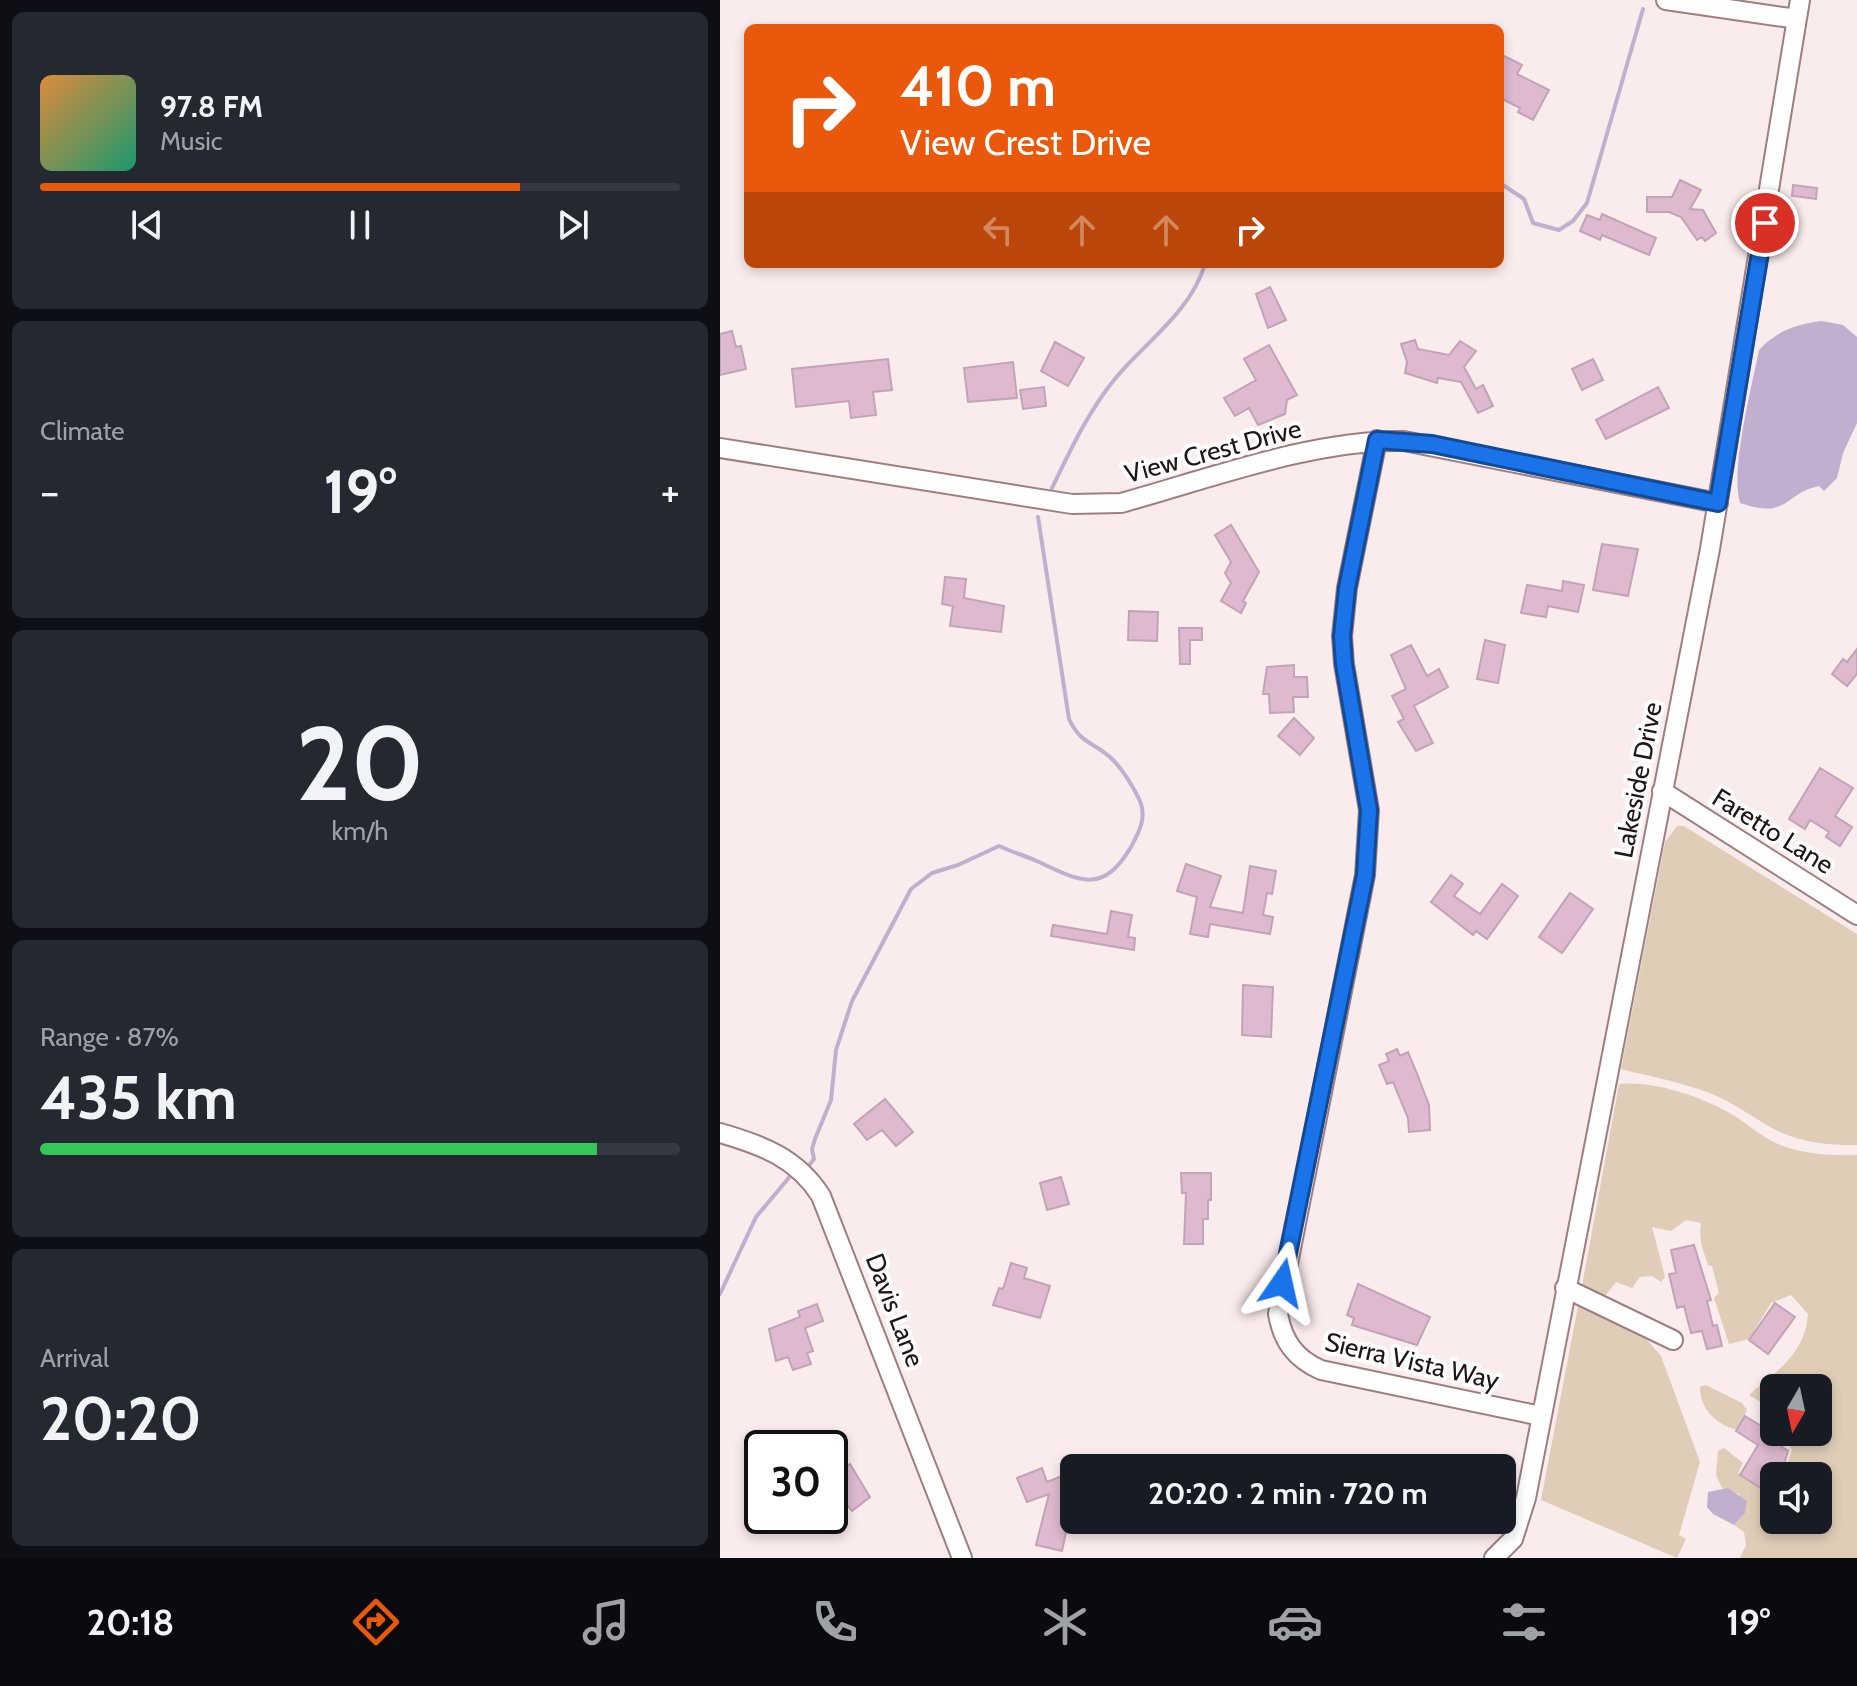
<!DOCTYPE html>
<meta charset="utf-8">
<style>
:root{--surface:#171b24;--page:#242831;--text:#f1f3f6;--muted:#9ea1a6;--line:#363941;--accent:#ea580c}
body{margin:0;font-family:Cabin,sans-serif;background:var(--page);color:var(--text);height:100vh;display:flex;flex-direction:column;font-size:30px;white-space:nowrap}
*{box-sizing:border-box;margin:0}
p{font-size:26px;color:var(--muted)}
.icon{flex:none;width:44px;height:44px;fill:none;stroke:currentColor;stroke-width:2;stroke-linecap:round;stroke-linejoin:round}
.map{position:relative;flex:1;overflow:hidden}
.details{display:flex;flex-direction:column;gap:12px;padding:12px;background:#0d0f14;width:720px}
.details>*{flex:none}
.guide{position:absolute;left:24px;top:24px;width:760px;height:244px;border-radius:12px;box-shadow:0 4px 12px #0003;background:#ea580c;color:#fff;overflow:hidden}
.needle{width:52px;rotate:189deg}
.tools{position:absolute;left:1040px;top:1374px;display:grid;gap:16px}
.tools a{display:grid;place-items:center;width:72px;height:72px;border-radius:12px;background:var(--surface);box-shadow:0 4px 12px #0003;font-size:40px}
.speed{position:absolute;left:24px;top:1430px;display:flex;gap:16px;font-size:40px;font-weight:700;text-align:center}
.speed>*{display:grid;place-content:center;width:104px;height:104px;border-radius:50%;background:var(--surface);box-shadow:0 4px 12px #0003;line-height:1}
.speed .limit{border:4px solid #111;border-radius:12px;background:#fff;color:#111}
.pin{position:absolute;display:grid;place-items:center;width:68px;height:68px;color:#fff;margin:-34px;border:4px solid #fff;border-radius:50%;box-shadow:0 2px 8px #0007}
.me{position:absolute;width:88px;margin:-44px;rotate:11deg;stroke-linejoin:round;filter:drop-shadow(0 0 6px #0008)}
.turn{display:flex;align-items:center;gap:28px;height:168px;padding:0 24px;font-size:36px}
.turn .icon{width:104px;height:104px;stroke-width:2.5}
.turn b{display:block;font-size:56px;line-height:68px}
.lanes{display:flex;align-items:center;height:76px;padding:0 24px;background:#0003;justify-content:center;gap:40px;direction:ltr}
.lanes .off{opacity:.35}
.big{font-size:60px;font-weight:800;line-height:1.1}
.details .tile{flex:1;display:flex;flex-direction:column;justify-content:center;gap:12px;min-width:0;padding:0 28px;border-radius:12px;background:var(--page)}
.details .dial{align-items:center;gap:0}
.dial b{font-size:104px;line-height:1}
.song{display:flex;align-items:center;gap:24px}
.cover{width:96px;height:96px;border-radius:12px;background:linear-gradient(135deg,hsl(30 70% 55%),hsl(160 70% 35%))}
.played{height:8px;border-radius:4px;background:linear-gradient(90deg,var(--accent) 75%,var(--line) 75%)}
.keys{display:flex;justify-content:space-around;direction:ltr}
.heat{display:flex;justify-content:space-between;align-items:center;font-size:44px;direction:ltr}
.charge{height:12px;border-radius:6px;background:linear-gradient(90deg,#34c759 87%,var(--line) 0)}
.trip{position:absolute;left:340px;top:1454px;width:456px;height:80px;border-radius:12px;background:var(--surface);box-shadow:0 4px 12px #0003;font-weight:800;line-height:80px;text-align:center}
.tabs{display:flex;height:128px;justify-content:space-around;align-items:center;background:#090b0e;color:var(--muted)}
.tabs .icon{width:56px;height:56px}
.tabs .selected{color:var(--accent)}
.tabs b{font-size:36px;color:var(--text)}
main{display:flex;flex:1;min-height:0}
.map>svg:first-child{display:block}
.green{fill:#dfcdb7}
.water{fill:#c2aecf}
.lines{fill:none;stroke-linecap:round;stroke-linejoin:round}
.stream{stroke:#c2aecf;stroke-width:4}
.building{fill:#deb9cf;stroke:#c1a4b5;stroke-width:2}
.minor-casing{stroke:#9f7e80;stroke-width:22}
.minor{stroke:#fff;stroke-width:18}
.route-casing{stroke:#114b97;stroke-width:20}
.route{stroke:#1a73e8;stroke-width:14}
.labels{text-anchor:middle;stroke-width:8;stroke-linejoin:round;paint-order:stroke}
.street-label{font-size:26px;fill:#201415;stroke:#fdfdfd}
</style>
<main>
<section class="details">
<div class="tile">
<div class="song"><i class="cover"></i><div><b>97.8 FM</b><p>Music</p></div></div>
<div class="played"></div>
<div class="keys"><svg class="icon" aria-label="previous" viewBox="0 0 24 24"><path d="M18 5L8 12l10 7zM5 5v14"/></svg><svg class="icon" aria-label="pause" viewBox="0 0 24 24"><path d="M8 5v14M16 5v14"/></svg><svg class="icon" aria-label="next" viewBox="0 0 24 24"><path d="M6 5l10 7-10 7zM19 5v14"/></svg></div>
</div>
<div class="tile"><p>Climate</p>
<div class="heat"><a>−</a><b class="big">19°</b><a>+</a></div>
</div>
<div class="tile dial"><b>20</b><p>km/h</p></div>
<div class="tile"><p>Range · 87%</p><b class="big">435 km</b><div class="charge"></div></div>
<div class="tile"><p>Arrival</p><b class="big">20:20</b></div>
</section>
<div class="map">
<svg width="1137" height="1558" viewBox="0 0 1137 1558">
<rect width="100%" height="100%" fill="#faebec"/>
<!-- green -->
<path class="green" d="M957 826H964L1137 934V1145C1108 1146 1077 1142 1052 1128 1031 1116 1015 1104 992 1094 962 1082 932 1077 901 1069L945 842Z
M899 1084C933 1081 976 1095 1006 1111 1024 1120 1039 1136 1058 1144 1081 1154 1112 1156 1137 1155V1558H1020L1026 1545 1024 1532 1014 1525 1025 1513 1019 1494 1002 1488 996 1475 998 1451 1004 1448 1023 1463 1018 1473 1045 1489 1054 1486V1520H1098V1476H1063L1072 1450 1062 1432H1098V1388H1054V1410L1029 1395C1057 1371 1085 1354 1088 1314L1071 1295 1051 1303 1029 1339 1009 1344 994 1298 999 1293 992 1266 988 1265C983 1250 978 1238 981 1223L966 1220 951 1231 932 1227 945 1277 941 1282 932 1276 920 1277 912 1288 896 1282 885 1296 862 1286Z
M858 1306 920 1332 941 1356 980 1462 959 1535 966 1539 957 1558 821 1500Z
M986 1385 1022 1403 1027 1410 1018 1430C997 1425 980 1410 980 1387Z"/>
<!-- water -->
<path class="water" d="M1102 321 1123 325 1137 337V423L1123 453 1117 478 1104 491 1099 486C1064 493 1069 520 1020 503 1010 469 1032 387 1039 350 1056 331 1077 324 1102 321Z
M1008 1488 1027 1501 1025 1513 1014 1525 993 1514 987 1507 988 1492Z"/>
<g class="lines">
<!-- stream -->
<path class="stream" d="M780 183 804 199 813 223 839 230 853 221 867 203 923 9
M332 488C350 451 368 412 394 380 424 343 471 312 485 264
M90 1164 94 1159 92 1149 95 1139 111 1100 116 1050 132 1001 191 889 212 873 238 865 279 846C292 852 306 856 319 862 361 882 383 894 411 847 419 832 427 818 420 801 414 788 403 770 393 760 375 742 361 745 349 719L318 517
M0 1294 36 1217 72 1174"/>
</g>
<!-- building -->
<path class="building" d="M780 54 802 65 797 74 829 90 813 120 798 112 800 108 780 98Z
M960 180 981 190 970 209 983 210 996 233 985 241 982 237 977 240 961 217 949 212H927V197H952Z
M1073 185 1097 188 1096 199 1072 196Z
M882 214 936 238 929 255 882 235 880 240 860 231 867 215 880 220Z
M550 287 566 320 548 328 536 294Z
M12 331 16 347 21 346 26 369 0 375V334Z
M695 340 698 349 729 355 740 341 756 351 744 367 756 389 763 385 773 406 758 413 741 382 718 378 717 383 685 373 687 362 681 344Z
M335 342 364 358 348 386 321 371Z
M549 345 577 395 567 400 565 414 538 425 529 408 515 416 504 398 536 380 524 359Z
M168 359 172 390 153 392 156 415 131 418 129 401 76 407 72 369Z
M873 359 883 380 862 390 852 369Z
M293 362 297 398 248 402 244 368Z
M324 387 326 406 303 409 300 390Z
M938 387 949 408 886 439 876 420Z
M511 525 539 572 523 601 526 603 521 613 501 601 511 583 505 573 511 562 495 535Z
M882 544 918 549 908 596 873 590Z
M225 577 246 579 244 598 284 606 281 632 230 626 233 606 222 604Z
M843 581 864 585 858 612 828 606 826 617 801 613 807 585 842 591Z
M409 611 438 612 437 641 408 640Z
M459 628H482V640H470V664H460Z
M765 640 785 645 778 683 757 679Z
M691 645 707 676 719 669 728 687 694 706 713 743 696 751 678 722 684 719 672 696 686 689 671 655Z
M1137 649V674L1127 686 1112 674 1123 659 1127 662Z
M574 665V677H587L588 697H573L574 712 550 713 549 694H543L547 667Z
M574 718 594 738 580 755 558 736Z
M1100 768 1133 788 1115 816 1132 827 1120 846 1106 837 1109 832 1090 820 1085 829 1069 819Z
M466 864 501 876 490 907 523 913 530 866 556 871 552 894 547 893 543 915 553 917 550 934 490 924 488 937 470 934 477 897 457 891Z
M731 875 743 884 734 896 760 914 782 884 798 896 767 939 756 931 753 935 711 902Z
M850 893 873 909 842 953 819 937Z
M391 911 412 915 408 937 415 938 414 950 331 936 333 925 387 934Z
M523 985 553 987 551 1037 522 1035Z
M677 1049 680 1056 688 1052 696 1071 709 1105 710 1130 689 1132 688 1118 673 1082 667 1084 659 1065 669 1061 666 1054Z
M165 1099 193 1132 176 1146 162 1130 147 1140 134 1124Z
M461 1173H491V1200H488V1219H483V1244H464L466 1193H462Z
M341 1177 349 1204 327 1210 320 1183Z
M974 1245 991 1300 987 1301 993 1326 997 1325 1002 1346 987 1349 982 1331 971 1333 964 1306 957 1308 949 1274 956 1273 951 1250Z
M291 1263 307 1268 304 1278 330 1286 320 1318 273 1305 279 1288 283 1289Z
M638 1284 710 1317 697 1345 632 1325 634 1318 627 1315Z
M1055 1303 1075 1317 1048 1354 1029 1340Z
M97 1304 103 1321 85 1328 93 1351 87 1353 91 1364 73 1370 68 1357 56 1361 49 1329 80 1317 78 1311Z
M1025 1416 1061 1438 1058 1444 1068 1451 1064 1465 1055 1466 1054 1482 1050 1481 1044 1490 1020 1475 1038 1445 1016 1431Z
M130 1464 150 1497 132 1511 120 1495 115 1499 110 1493V1479Z
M322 1468 327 1482 347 1474 354 1490V1525L348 1523 342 1551 316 1545 329 1494 307 1502 297 1478Z"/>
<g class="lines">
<defs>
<path id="minor" d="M946 0 1077 19
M657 440 627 588 622 636 624 664 649 810 645 875 558 1314C563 1342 576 1359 601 1370L821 1416
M0 448 352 504 401 503C488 479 595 439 684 441L998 503
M942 791 1137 915
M0 1133C42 1145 77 1158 101 1196L242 1558
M845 1288 953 1340
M774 1558 793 1539 806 1498 990 549 1080 0"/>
</defs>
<!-- minor casing -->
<use href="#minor" class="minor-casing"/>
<!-- minor -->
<use href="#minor" class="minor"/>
</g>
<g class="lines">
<defs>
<path id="route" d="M562 1283 645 875 649 810 624 664 622 636 627 588 657 440 712 444 998 503 1045 223"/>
</defs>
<!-- route casing -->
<use href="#route" class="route-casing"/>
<!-- route -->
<use href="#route" class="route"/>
</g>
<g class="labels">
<!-- street labels -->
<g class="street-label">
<text transform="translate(493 451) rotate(-15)" y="9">View Crest Drive</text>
<text transform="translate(918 780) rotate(-79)" y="9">Lakeside Drive</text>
<text transform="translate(1053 831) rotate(32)" y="9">Faretto Lane</text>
<text transform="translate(175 1310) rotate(69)" y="9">Davis Lane</text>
<text transform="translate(692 1361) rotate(13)" y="9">Sierra Vista Way</text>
</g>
</g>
</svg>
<div class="tools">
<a><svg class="needle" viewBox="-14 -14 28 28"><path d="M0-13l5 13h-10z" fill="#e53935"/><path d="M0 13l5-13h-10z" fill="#9ea1a6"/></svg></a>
<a><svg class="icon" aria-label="sound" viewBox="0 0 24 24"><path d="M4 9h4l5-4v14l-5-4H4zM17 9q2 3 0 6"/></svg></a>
</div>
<div class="speed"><div class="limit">30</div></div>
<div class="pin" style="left:1045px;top:223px;background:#d93025"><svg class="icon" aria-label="arrive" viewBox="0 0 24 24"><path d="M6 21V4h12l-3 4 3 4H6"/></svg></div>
<svg class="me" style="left:562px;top:1283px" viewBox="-20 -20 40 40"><path d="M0-17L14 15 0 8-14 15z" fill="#1a73e8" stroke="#fff" stroke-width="4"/></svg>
<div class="trip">20:20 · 2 min · 720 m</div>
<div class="guide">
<div class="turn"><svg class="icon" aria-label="right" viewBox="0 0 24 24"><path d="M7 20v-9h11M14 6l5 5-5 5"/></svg><div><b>410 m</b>View Crest Drive</div></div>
<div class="lanes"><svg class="icon off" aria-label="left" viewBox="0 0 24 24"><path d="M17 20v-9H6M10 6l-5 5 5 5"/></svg><svg class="icon off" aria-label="ahead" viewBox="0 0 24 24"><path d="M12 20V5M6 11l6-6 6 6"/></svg><svg class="icon off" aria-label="ahead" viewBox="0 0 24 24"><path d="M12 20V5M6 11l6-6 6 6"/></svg><svg class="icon" aria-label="right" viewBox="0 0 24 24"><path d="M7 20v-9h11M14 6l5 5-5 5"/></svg></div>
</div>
</div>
</main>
<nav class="tabs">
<b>20:18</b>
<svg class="icon selected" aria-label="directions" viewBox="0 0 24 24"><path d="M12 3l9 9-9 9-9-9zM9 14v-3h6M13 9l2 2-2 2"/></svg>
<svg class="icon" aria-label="music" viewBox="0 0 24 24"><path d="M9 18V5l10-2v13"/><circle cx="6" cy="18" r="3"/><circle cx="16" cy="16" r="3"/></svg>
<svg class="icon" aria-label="phone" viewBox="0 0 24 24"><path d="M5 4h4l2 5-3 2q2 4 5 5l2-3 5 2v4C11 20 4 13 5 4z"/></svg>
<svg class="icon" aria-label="climate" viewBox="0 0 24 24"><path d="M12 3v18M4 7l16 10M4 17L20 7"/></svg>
<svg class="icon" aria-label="car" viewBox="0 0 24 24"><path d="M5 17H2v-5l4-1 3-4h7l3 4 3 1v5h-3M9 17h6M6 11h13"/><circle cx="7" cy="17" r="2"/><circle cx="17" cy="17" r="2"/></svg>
<svg class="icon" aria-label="filters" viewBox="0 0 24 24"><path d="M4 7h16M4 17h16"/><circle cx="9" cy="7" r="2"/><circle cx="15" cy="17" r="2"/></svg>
<b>19°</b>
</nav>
